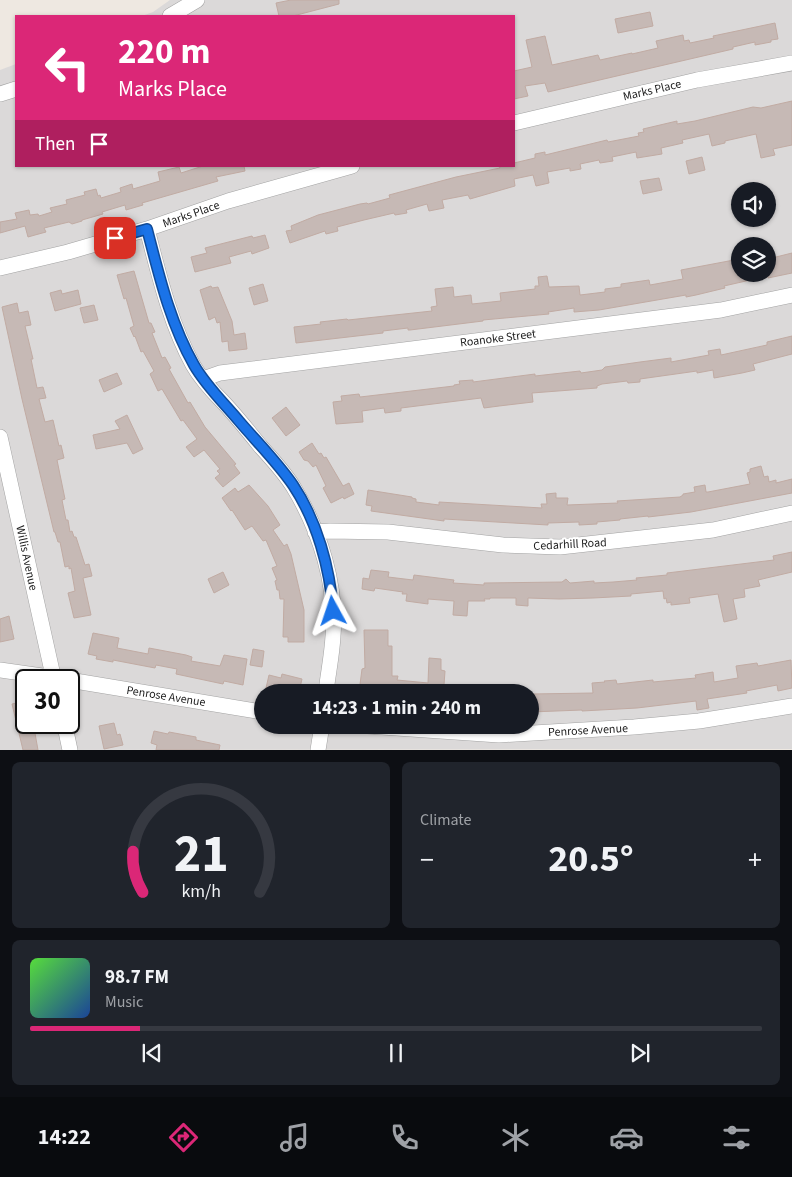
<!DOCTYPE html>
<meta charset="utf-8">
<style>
:root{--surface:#171b24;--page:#20242c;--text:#f1f3f6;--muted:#9ea1a6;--line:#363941;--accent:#db2777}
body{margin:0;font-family:"Source Sans 3",sans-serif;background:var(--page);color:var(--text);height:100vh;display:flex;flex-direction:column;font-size:19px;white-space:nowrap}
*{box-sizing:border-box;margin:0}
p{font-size:16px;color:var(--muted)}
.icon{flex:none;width:28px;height:28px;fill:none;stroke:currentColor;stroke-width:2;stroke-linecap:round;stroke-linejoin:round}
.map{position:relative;height:750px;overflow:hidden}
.drawer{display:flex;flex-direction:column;gap:12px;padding:12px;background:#0d0f14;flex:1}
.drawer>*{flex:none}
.guide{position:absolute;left:15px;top:15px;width:500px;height:152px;border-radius:0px;box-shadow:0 1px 4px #0004;background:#db2777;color:#fff;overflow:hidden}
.buttons{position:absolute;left:731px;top:182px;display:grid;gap:10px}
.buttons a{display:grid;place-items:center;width:45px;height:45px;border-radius:50%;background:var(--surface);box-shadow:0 1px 4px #0004;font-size:25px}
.speed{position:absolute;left:15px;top:669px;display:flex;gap:10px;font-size:25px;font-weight:700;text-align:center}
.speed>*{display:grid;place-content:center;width:65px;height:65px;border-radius:50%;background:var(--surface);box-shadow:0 1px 4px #0004;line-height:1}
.speed .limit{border:2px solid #111;border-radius:8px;background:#fff;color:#111}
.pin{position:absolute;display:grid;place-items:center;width:42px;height:42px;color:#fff;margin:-21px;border-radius:10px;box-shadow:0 2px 8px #0006}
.me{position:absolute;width:55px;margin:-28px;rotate:355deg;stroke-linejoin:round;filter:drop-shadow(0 0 4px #0008)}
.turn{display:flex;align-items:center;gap:18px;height:105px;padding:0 20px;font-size:22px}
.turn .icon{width:65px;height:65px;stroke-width:2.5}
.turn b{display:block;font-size:35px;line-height:42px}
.then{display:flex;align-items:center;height:48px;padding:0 20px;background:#0003;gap:10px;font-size:19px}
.big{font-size:38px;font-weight:700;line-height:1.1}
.drawer .tile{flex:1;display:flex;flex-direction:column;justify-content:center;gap:8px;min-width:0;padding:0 18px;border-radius:8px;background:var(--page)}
.drawer .dial{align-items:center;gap:0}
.dial svg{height:130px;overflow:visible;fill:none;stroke:var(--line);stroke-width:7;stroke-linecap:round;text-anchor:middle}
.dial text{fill:var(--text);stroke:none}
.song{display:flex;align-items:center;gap:15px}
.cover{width:60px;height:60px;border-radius:8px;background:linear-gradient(135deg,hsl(110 70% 55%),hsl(220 70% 35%))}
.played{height:5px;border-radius:2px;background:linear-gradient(90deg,var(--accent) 15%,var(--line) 15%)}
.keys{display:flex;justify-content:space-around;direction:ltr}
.heat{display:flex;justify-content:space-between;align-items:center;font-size:28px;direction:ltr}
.drawer .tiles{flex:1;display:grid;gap:12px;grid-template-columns:1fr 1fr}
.tile:last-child{grid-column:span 2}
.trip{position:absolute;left:254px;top:684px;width:285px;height:50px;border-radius:25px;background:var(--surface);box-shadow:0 1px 4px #0004;font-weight:700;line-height:50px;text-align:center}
.tab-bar{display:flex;height:80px;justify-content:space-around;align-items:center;background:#090b0e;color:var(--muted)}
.tab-bar .icon{width:35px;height:35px}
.tab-bar .selected{color:var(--accent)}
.tab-bar b{font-size:22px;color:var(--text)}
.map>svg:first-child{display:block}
.residential{fill:#dbd9d9;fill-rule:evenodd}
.building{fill:#c6b9b5;stroke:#c1aba3}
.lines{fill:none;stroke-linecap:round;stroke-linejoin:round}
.minor-casing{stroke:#a3a3a3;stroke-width:16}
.minor{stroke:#fff;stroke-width:15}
.route-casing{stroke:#114b97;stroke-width:12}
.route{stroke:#1a73e8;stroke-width:9}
.labels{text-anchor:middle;stroke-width:4;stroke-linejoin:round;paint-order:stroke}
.street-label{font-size:12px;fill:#1c1c1c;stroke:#fff}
</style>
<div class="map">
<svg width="792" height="750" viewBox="0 0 792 750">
<rect width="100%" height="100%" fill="#eee8e1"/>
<!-- residential -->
<path class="residential" d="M170 0H792V749L0 750V70L16 64V166H514V16H142L153 12ZM740 191H768V219H740ZM740 246H768V274H740ZM26 680H69V722H26ZM262 692H530V725H262Z"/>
<!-- building -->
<path class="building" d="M291 0H339V4L293 16H279L276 3Z
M650 12 653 26 618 33 615 19Z
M775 23 778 39 771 40V42L755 45V42L733 47V49L548 92 545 83 525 86 528 96 514 99V71L532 67 526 40 545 36 552 65 598 55 600 60 632 53V54L658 48 656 41 683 35 684 41 689 40 690 43 714 38 713 36Z
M792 101V145L773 149 775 155 761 158 756 134 725 141V143L712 146 709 134 682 140 683 143 661 148 662 154 637 158 636 152 612 157 613 161 600 163 599 160 580 164 581 169 570 171V168L547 172 549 183 536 186 533 175 514 179 515 186 470 199 468 195 442 200 444 208 429 211 427 204 406 210 407 213 395 215 394 213 364 220 337 227 338 231 326 234 325 231 290 243 286 231 292 230 291 226 318 215 360 204 367 203 368 204 390 198 389 195 456 177 500 168 499 166H514V163L535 158V154L545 152V155L607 140 608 142 639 136 638 133 644 132 643 129 677 121V124L695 121 753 107 761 108Z
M702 157 705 170 689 174 686 161Z
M203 166H244L245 171 216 177 218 181 142 203 143 205 126 210 125 205 102 212 103 214 82 220V221L72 224 69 222 44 228 46 232 35 235 28 237 25 226 0 233V222L17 219 15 213 29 210 30 215 38 214 39 216 52 212 50 208 67 204 66 200 85 195 84 192 96 189 98 196 100 195 101 198 121 192 120 188 132 184 133 189 160 181 158 172 179 167 181 173Z
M659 178 662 190 643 194 640 181Z
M265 235 269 248 252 254 251 251 229 257 231 263 195 272 191 257 207 253 205 248 252 236 253 238Z
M792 253V273L768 278V259Z
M734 260 738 274H759V278L724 286 725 288 696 295 686 297V295L599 310 574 312V308L548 312 549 314 483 320V321L410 330H408V328L383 331V333L296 343 294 327 321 324 320 322 347 319 348 320 432 311 431 307 437 306 435 289 453 287 454 297 471 295 472 304 501 301 500 293 535 289V286H539L538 277 547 276 549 287 579 286 580 295 605 292V289L621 287V284L649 280 650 285 683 279 681 270Z
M134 271 149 323H151L155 332 152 333 162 358 165 357 171 368 169 369 188 403 190 402 205 427 236 464 234 465 240 473 223 487 215 478 220 474 217 471 220 469 204 450 194 457 186 447 197 439 183 420 181 421 162 389 158 391 150 374 154 371 143 351 141 352 135 336 134 337 130 328 134 326 126 298 124 299 117 275Z
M263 284 268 301 254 305 249 288Z
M211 286 212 288 218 287 232 321 234 335 245 333 247 349 229 351 228 341 222 342 220 322 217 323 215 317 209 320 200 290Z
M61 290 62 294 78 290 81 304 55 311 50 293Z
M17 303 19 313 28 311 31 325 25 326 33 359H31L37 388 43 387 46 398 39 399 45 422 53 420 59 446 61 445 64 458 57 460 65 499 62 500 66 520H68L70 532 72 531 74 537H76L85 565 89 564 92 576 83 578 91 615 74 618 68 593 75 591 71 568 69 569V566L65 567 60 542H58L55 532H54L22 399 2 307Z
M94 305 98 320 84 323 80 308Z
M792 336V354L753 364 755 370 742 373 714 378 713 370 697 373V371L640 379V382L628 383 627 381 602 384 597 386V388L532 393 533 402 499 406 484 408 481 398 401 408V411L385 413 384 408 362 411 363 422 336 424 333 402 342 401 341 396 359 394 360 397 454 386V385L460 384 459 381 473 380V382L535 374V376L580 371 581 373 602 370 605 367 640 362 671 358V362L709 355 708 351 720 349 721 355 767 345V342Z
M117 373 122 384 104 392 99 380Z
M286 407 300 425 286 436 272 418Z
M127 415 143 449 133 454 127 443 96 449 93 435 120 429 115 421Z
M312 443 319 454 321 453 324 458 326 457 343 486 349 483 354 494 344 499 343 497 331 503 323 488 326 486 316 465 313 467 308 461 304 460 299 452Z
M761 466 764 477 768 476 769 482 776 480V483L792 479V493L691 512 648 517V516L620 519V520L597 522V524L579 525V522L548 523V525L444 519V521L371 511 372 506 366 505 368 490 412 497V498L416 499V502L439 505V502L542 508 541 504H547L546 494 556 493V498H568L567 505 618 503 617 501 680 497 683 495V494L695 492 694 487 705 485 706 492H708L750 484 747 473 750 472V469Z
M249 485 268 506 280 525 273 530 284 546 287 544 291 554 304 610V642H288V637H283L284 599H280L279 590H277L275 581 277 580 272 568 277 566 266 540 263 541 252 526 245 530 232 510 231 511 222 498 235 488 238 492Z
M792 552V572L758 580 760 586 744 589 745 597 733 599 737 619 724 622 718 594 689 598 690 603 671 605V602L667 603 666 598 664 599 663 591 631 594V596L593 598 559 599 528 598V606L516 605V598H490V599H484L485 601H468L467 616 453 615 454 601 428 599V604L406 601 407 594H402L403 592 375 588 374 591 362 589 363 578 369 579 371 570 389 572 388 577 413 580 414 575 454 580 453 583 484 585V583L562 582 566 579 570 583 594 581V583L613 582 637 580 636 578 667 575V573L774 560 773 556Z
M223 572 229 585 214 593 208 579Z
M9 616 14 639 0 642V619Z
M364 630H388V646H392V676H398L397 680 428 683 429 658 441 659V670L445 671 444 685H447V692H359L362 669 365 668Z
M93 633 119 638 117 648 148 654 149 648 186 655 192 657 191 661 220 666 224 655 247 659 243 685 224 681 223 684 176 674 177 669 156 665 155 668 113 660V662L96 659 97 656 88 654Z
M253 649 264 651 262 667 250 665Z
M791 660 792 688 778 691 777 685 746 691 747 693 707 699 709 708 697 710 696 701 637 708 582 711V710L531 712 530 711 531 694 593 693 592 683 605 682 604 681 616 680 617 684 653 680V682L696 678 695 675 713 672 714 682 738 678 736 666 757 663 758 666Z
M282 674 302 679 299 692 286 689 284 692 266 688 269 675 281 678Z
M26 701V722H33L38 750H23L12 704Z
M114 723 117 735 120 734 123 745 104 749 99 726Z
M154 731 168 734 169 732 196 737V740L220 745 219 750H156L157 745 151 743Z"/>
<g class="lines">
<defs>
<path id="minor" d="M170 16 197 0
M0 94 16 89
M514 123 697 80 792 63
M147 229C159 275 170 323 193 365 201 379 213 392 224 403 237 417 249 432 261 447 273 460 285 473 294 488 320 531 337 585 333 636 332 655 328 674 326 692
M0 268 68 252 147 229 228 201 352 166
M203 379 220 373 721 310 792 295
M0 437 54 680
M315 532 330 531 388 532 503 545 560 547 713 530 792 513
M0 670 63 679
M69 680 262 712
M64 722 70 750
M353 725 499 735 634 727 699 721 792 706
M318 750 322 725"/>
</defs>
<!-- minor casing -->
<use href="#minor" class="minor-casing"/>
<!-- minor -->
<use href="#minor" class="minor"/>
</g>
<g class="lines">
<defs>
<path id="route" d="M115 238 147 229C159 275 170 323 194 365 206 386 224 403 239 421 257 442 277 462 293 485 317 521 330 568 333 611"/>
</defs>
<!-- route casing -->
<use href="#route" class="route-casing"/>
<!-- route -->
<use href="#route" class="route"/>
</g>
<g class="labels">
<!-- street labels -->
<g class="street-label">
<text transform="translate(652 90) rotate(-13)" y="4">Marks Place</text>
<text transform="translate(191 214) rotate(-19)" y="4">Marks Place</text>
<text transform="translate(498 338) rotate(-7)" y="4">Roanoke Street</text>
<text transform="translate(570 544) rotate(-3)" y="4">Cedarhill Road</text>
<text transform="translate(27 558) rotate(78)" y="4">Willis Avenue</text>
<text transform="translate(166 696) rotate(9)" y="4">Penrose Avenue</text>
<text transform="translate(588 730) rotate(-3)" y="4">Penrose Avenue</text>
</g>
</g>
</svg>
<div class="buttons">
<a><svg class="icon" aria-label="sound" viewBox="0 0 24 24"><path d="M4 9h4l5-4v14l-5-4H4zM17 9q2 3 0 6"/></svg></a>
<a><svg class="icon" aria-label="layers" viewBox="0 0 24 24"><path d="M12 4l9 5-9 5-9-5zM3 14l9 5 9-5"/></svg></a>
</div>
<div class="speed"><div class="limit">30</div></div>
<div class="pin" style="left:115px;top:238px;background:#d93025"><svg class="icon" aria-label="arrive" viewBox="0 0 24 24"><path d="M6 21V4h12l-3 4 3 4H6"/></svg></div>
<svg class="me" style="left:333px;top:611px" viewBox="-20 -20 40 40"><path d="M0-17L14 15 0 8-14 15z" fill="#1a73e8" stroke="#fff" stroke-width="4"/></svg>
<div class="trip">14:23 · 1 min · 240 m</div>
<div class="guide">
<div class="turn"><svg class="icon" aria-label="left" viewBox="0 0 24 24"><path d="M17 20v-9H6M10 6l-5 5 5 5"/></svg><div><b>220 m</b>Marks Place</div></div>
<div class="then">Then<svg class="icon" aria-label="arrive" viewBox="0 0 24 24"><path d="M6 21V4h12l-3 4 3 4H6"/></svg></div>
</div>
</div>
<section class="drawer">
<div class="tiles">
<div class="tile dial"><svg viewBox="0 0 100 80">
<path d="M14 69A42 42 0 1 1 86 69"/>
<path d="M14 69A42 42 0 0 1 8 44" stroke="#db2777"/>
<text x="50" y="56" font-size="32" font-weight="700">21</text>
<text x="50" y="72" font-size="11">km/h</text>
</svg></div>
<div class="tile"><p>Climate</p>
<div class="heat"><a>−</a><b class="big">20.5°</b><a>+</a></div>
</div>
<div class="tile">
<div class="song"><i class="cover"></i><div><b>98.7 FM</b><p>Music</p></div></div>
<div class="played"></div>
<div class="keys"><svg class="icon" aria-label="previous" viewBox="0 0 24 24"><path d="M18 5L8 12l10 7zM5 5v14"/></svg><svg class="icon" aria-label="pause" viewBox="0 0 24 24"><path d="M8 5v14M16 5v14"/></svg><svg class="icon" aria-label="next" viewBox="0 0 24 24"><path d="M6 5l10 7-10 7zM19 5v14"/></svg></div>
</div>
</div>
</section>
<nav class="tab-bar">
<b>14:22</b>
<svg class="icon selected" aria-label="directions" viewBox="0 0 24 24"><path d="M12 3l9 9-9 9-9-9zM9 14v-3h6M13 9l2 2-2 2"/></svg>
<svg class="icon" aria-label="music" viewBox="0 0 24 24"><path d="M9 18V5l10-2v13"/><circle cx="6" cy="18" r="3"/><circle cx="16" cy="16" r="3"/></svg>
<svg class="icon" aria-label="phone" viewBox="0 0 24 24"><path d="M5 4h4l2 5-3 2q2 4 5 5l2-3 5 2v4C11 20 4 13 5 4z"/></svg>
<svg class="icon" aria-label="climate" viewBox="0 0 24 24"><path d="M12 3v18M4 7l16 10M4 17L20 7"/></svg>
<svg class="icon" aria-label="car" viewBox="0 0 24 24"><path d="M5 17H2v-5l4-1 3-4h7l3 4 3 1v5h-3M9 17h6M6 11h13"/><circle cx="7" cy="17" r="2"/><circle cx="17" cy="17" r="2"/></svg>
<svg class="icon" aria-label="filters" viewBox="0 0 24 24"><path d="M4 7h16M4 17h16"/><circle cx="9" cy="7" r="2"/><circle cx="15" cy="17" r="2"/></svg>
</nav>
